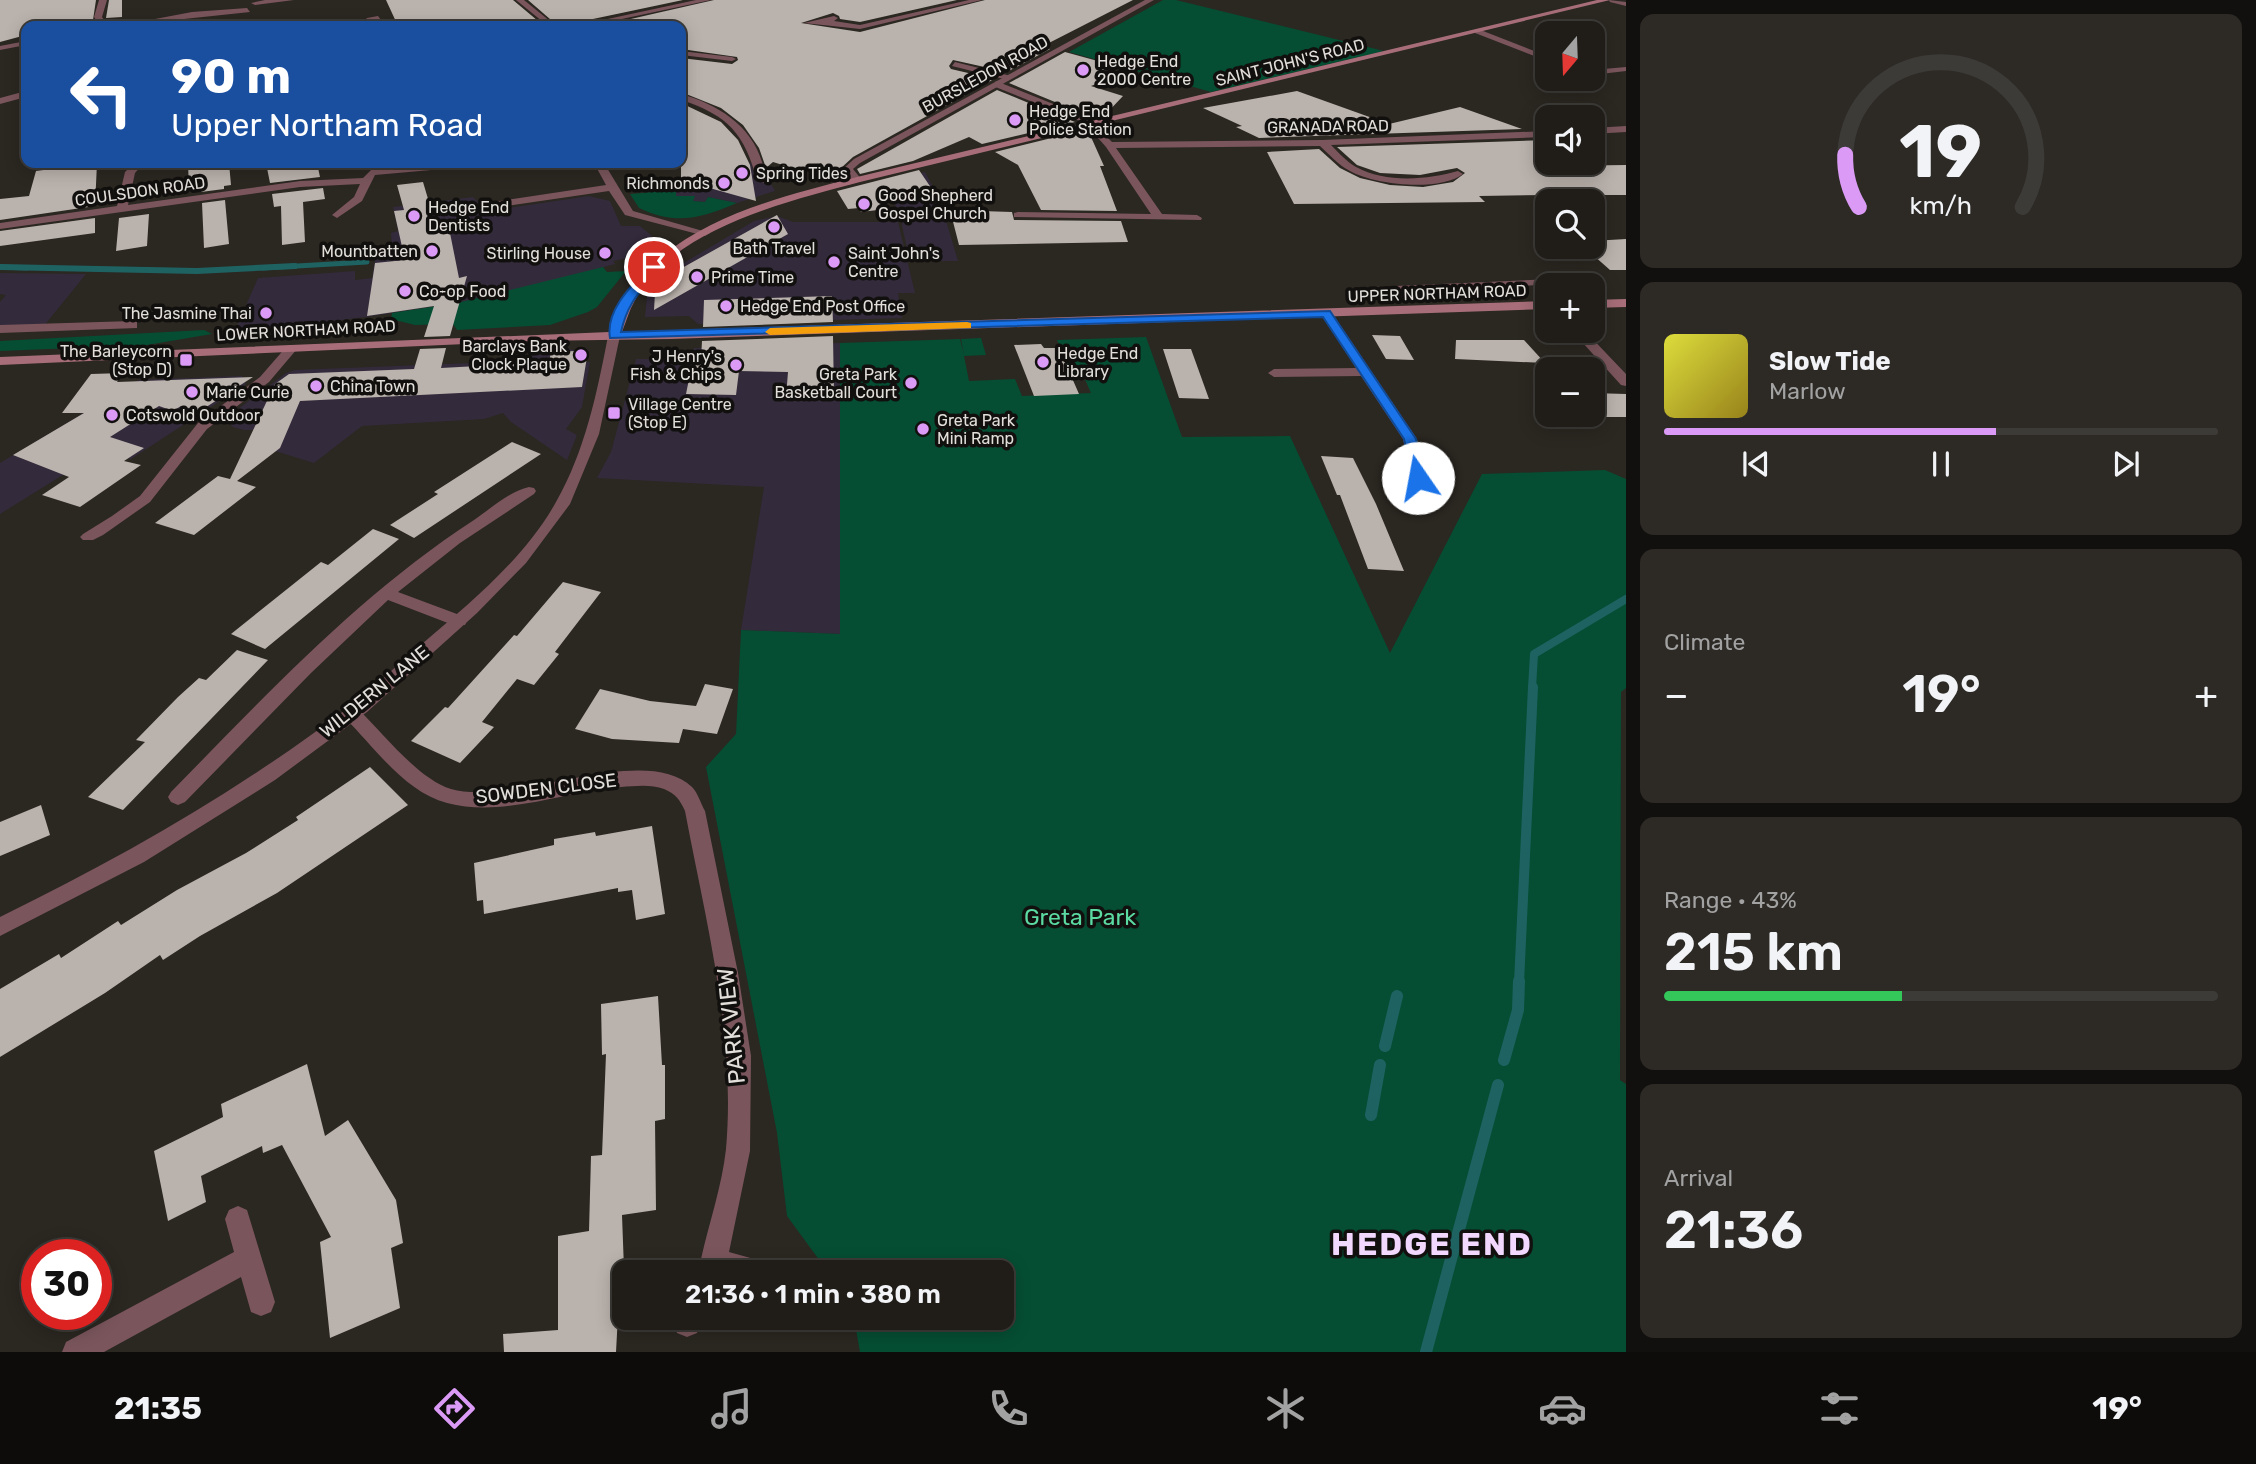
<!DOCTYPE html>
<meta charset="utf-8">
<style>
:root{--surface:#201d19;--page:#2d2a26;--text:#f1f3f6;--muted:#a2a2a2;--line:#3d3b38;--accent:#da9af6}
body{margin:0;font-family:Rubik,sans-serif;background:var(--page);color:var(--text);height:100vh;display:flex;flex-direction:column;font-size:26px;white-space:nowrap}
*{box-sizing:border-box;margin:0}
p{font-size:23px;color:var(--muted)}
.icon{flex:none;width:38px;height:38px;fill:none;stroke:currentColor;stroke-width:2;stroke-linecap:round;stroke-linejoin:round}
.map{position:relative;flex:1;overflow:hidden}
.drawer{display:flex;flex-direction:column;gap:14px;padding:14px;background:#12100e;width:630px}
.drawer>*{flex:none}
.hud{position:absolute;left:21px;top:21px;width:665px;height:147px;border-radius:14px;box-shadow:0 4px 18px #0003,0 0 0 2px var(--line);background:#1a4fa0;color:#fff;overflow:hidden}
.needle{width:46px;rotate:199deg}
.tools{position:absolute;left:1535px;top:21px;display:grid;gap:14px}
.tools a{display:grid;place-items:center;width:70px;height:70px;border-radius:14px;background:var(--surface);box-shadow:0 4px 18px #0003,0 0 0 2px var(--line);font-size:35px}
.speed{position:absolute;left:21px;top:1239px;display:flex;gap:14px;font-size:35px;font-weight:700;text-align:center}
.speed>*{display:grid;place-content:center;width:91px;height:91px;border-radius:50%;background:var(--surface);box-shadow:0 4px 18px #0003,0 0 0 2px var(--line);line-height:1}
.speed .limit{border:10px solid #d22;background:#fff;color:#111}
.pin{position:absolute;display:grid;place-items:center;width:60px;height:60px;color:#fff;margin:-30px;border:4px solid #fff;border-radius:50%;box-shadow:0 2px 7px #0007}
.me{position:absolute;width:77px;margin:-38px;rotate:348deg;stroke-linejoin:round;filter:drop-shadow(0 0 5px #0008)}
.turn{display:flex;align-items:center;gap:24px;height:147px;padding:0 35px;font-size:32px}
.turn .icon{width:91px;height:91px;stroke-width:2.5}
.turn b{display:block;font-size:49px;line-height:60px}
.big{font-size:52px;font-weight:600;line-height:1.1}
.drawer .card{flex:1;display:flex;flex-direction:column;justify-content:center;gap:10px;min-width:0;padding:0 24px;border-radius:14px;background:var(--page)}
.drawer .dial{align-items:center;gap:0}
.dial svg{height:182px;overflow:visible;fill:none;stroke:var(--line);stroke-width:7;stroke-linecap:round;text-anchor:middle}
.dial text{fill:var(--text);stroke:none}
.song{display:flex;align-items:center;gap:21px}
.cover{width:84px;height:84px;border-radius:10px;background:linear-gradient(135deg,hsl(60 70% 55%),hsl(50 70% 35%))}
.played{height:7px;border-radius:4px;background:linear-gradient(90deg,var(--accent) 60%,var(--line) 60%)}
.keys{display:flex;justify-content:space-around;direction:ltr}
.heat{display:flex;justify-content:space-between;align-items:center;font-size:38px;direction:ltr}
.charge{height:10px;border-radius:5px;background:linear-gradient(90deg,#34c759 43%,var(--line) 0)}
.trip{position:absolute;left:612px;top:1260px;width:402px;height:70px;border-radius:14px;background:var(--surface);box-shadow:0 4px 18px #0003,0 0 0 2px var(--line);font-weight:600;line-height:70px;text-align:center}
.dock{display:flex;height:112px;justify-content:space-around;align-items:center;background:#0d0c0a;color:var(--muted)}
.dock .icon{width:49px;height:49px}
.dock .active{color:var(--accent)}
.dock b{font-size:32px;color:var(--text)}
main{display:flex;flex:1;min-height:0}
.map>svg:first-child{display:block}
.commercial{fill:#332b3b}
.green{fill:#054e33}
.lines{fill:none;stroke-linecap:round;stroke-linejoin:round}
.stream-far4{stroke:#1f6262;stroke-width:5}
.stream-far3{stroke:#1f6262;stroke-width:6}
.stream-far2{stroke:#1f6262;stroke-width:8}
.stream-far1{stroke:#1f6262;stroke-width:10}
.stream{stroke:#1f6262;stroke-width:12}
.building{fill:#bab2ac}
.minor{fill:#7a555c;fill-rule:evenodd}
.tertiary{fill:#7a555c;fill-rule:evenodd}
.secondary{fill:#a76e79;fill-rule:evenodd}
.route{fill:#1a73e8;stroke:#114b97;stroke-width:2}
.slow{fill:#f59e0b}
.poi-dot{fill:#da9af6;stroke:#12100e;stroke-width:2.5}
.labels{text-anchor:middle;stroke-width:7;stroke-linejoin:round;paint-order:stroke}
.far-poi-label{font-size:16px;fill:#e2dfdb;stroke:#12100e;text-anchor:start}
.far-street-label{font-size:16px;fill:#e2dfdb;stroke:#12100e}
.street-label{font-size:19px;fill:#e2dfdb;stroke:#12100e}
.near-park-label{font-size:23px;fill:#5bdaa2;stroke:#12100e}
.near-street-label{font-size:23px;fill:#e2dfdb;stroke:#12100e}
.near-district-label{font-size:32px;font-weight:bold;letter-spacing:2px;fill:#f2d7fe;stroke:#12100e}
</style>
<main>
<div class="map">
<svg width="1626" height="1352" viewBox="0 0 1626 1352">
<rect width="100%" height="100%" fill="#2b2721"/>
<!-- commercial -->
<path class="commercial" d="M751 163 756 181 770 182 775 191 737 203 708 197 705 202 692 201 695 196H676V190L687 189 683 172Z
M925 172 940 200 958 261H910L902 226 903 216 879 183Z
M589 196 610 201 621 226H640L652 236 650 241 644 243 653 253 613 261 615 264 526 288 457 303 366 317 234 333 258 278 355 271V280L372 278 377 247 392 246 391 233 398 231 393 207 473 197 479 203 508 208Z
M777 216 793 222H898L915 293H898L902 318 698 324 689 316 645 317 647 296 672 270 754 221Z
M0 273 86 274 43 327 0 328V302L6 295 0 294Z
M840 343V634L741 630 764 487 597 478 611 452 636 359H693L694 348Z
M567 348 582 353 585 362H590L582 407 566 429 577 435 567 460 511 422 503 413 484 419 362 426 314 463 259 446 281 430H244L233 427 225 419 286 373 295 370 523 361 545 349Z
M242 376 246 384 131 459 103 450 0 514V463L139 380Z"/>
<!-- green -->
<path class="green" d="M1163 0H1176L1384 51 1211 92 1069 52Z
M676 190V196H695L693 201 705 202 708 197 737 203C701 218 677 226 639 208L630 194Z
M603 267 607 272 626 271 597 307 588 312 550 325 457 330 453 324 415 325 391 319 392 313 457 303Z
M204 330 212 334 147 345 0 351V341Z
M1146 337 1182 437 1290 436 1390 653 1482 474 1605 470 1626 479V688L1621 692 1620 1080 1626 1084V1352H860L854 1318H1003V1272H828L787 1216 777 1133 706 767 736 734 741 630 840 634V343L960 339 964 355 961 339 981 338 986 355 964 356 969 381 1015 379 1022 396 1091 393 1083 375H1072L1057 340Z"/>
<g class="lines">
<!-- stream-far4 -->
<path class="stream-far4" d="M0 267 27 268
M262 268 367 262"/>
<!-- stream-far3 -->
<path class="stream-far3" d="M0 267 197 271 295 266"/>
<!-- stream-far2 -->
<path class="stream-far2" d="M1532 688 1534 654 1626 599"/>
<!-- stream-far1 -->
<path class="stream-far1" d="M1519 983 1533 687"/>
<!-- stream -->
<path class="stream" d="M1385 1046 1397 996
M1504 1060 1518 1010 1519 981
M1371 1115 1380 1065
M1426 1352 1498 1085"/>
</g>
<!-- building -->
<path class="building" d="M0 0H96L93 20 72 22 60 26H26V35L0 42Z
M109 0H122V17L106 18Z
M386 0H513L544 26H503L498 19 398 26Z
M528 0H683L574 23 572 26H558Z
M714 0H957L860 22 840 19 839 16 833 13 801 23 860 32 985 0H1133L1045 45 1042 47 1050 49 1007 72 953 60 949 66 951 69 994 79 853 157 840 169 846 177 832 181 821 163 805 172 773 162 766 168 759 148 743 125 721 108 681 92V58L732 64 738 60 737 57 681 49V26H600Z
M1065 52 1116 66 1099 73 1114 77 1091 86 1123 96 1105 115 1094 118 1009 83Z
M997 90 1075 122 982 144 969 137 913 161 860 174 857 169Z
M1297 91 1389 124 1460 107 1522 129 1259 138 1236 127 1242 126 1203 108Z
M681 103 721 122 738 140 750 165 756 201 681 180Z
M1080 131 1091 137 1104 166H1100L1117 211 1041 210 1018 165 995 152Z
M1547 140V166L1626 165V195H1596L1599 198H1561L1547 195 1479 196 1485 202 1294 204 1267 152 1319 149 1340 168 1360 178 1390 185 1423 187 1453 182 1465 173 1457 168 1420 175 1380 173 1357 165 1337 147Z
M97 163 95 206 0 220V199L29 196 36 171Z
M188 163H229L231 185 224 186V189L201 192V189L189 190Z
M266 163H295V166L317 163 320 177 270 183Z
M919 170 938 198 882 202 886 209 861 212 859 208 848 209 837 191Z
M423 182 437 229 449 228 459 278 467 276 450 336 424 337 434 306 367 316 375 263 405 260 394 211 404 210 397 185Z
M323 188 325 199 303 202 305 242 282 245 281 206 274 207 272 194Z
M225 200 229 244 204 248 202 203Z
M950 210 1012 212 1014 220 1121 221 1128 242 959 245Z
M149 214 147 246 116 251 119 218Z
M777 215 788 234 654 310 656 276 666 267 673 273Z
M95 218V233L0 246V231Z
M1626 239V270H1610L1584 247H1592V241Z
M832 296 833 322 703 327 704 300Z
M1372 335 1400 336 1414 360 1386 359Z
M833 336 834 397H786L788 372 739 371 736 395 686 394 693 359H701L702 341Z
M1456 340H1524L1545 363 1455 359Z
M1041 344 1044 348H1059L1079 394 1034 396 1014 345Z
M446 348 441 368 549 362 551 352 576 351 587 357 582 387 300 401 280 448 237 481 256 487 194 535 155 523 218 476 230 479 275 384 289 374 414 369 420 349Z
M1163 349H1191L1209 399 1179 398Z
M123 373 117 382 253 377 200 411 181 406 173 411 159 406 110 437 144 448 124 461 141 465 80 507 42 495 69 477 13 455 84 413H62L91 374Z
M1592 393 1626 394V417H1604L1592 403Z
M512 442 541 454 414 538 390 525 438 494 434 492Z
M1321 456 1353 458 1376 504 1404 571 1368 569 1340 495H1337Z
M373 529 399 539 265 649 231 634 321 562 328 565Z
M563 582 601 592 555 652 559 654 534 685 517 679 482 722 494 727 460 763 411 741 445 707 448 708 514 635 517 636Z
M237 650 268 660 123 810 88 797 145 742 136 740 178 697 199 678 206 680Z
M705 684 733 689 717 734 683 729 679 743 612 739 575 729 600 689 650 701 696 706Z
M370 767 408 805 277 893 200 936 163 960 160 955 105 993 0 1057V989L59 954 61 958 118 921 121 925 177 890 246 853 298 820 296 817Z
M41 805 50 835 0 856V822Z
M652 826 665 914 636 920 632 890 618 892V888L484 914 483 900 477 901 474 863 554 845V839L595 832 596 836Z
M658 996 662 1065H665V1119L655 1121 656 1210 622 1215 625 1296 619 1297 616 1352H504L503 1334 558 1330V1236L589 1231 591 1156 602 1155 606 1054 602 1055 601 1004Z
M307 1064 325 1136 348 1120 396 1200 403 1243 391 1248 400 1308 330 1338 320 1242 331 1237 282 1145 263 1153 262 1146 201 1176 206 1202 168 1221 154 1151 223 1117 221 1104Z"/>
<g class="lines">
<!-- minor -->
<path class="minor" d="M99 0H107L102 17 108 26H100L94 17Z
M265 0H294L255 5 251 3Z
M516 0H524L556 26H548Z
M696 0H711L589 26H575Z
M969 0H982L860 29 804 23 834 16 838 18 834 21 860 25Z
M1609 0 1626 2V6L1610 2Z
M247 8 250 12 118 26 192 12Z
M378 16 381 20 368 26H360L367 18Z
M1478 29 1547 56V61L1475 33Z
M26 41V45L0 50V46Z
M681 51 732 57 736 59 732 61 681 55Z
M955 62 1011 76 1012 78 1008 80 952 66Z
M1626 67V71L1592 75V70Z
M996 81 1098 122 1100 124 1092 126 993 86Z
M26 91V97L0 104V98Z
M681 94C717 104 751 125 762 162 764 169 766 177 765 183L757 181C745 134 728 115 681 100Z
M1084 124 1105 135 1112 142 1322 140 1547 131V137L1331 145C1339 153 1346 161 1356 167 1385 183 1427 180 1458 171L1463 174C1439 192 1375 185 1350 171 1338 165 1329 154 1320 146L1116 148 1162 214 1197 215 1202 218 1201 220 1014 217V213L1018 212 1151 214 1106 147 1099 139 1081 129V125Z
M1626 126V132L1592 134V128Z
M134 163H144L135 173 128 205 300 181 363 178 372 169 446 163 459 165 454 168 375 175 362 201 337 218 332 215 354 197 360 184 300 187 0 229V223L117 206 125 172Z
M594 163H604L633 211 710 233 705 236 625 215 609 191 493 208 488 205 493 202 606 185Z
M1576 278 1582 281 1580 283 1373 293 1367 290 1373 287Z
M1322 310H1330L1417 439 1429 498 1427 501H1417L1415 498 1403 439 1361 376 1274 377 1268 373 1274 369 1356 368 1320 313Z
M133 321 137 322V328L0 333V325Z
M1572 331H1585L1626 374V386L1621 385Z
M291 345 297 349 269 382 207 429 150 502 103 535 93 540H83L80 537 83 534 112 516 140 496 198 423 260 377 287 346Z
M529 487 534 488 536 491 534 494 460 543 398 592 465 617 467 621 465 625H453L388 600 311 673 185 802 178 805 171 802 168 797 171 792C266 695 360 594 474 520 490 509 510 491 529 487Z
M352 707 358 709C383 733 418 779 451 789 514 807 644 741 692 787 698 793 701 804 705 811L738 973 751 1056 750 1151 729 1252 768 1263 772 1272H696L701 1259C709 1223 722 1186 726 1149 736 1035 706 922 685 811 680 800 676 794 664 789 651 784 635 786 621 787 565 791 503 818 447 803 405 792 375 748 346 719L343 714 346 709Z
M238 1206 247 1210 275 1302 271 1312 261 1316 251 1312 241 1277 104 1352H62L66 1342 234 1252 225 1219 229 1210Z
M675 1318H703L697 1333 687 1337 677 1333 673 1323Z"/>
<!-- tertiary -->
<path class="tertiary" d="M1145 0H1154L860 163 853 169 862 180 860 182H854L843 169 854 159Z
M614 332 620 336 599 434 570 504 526 563 477 613 367 712 275 780 144 862 0 936V917C121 858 238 791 345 710 372 689 396 666 422 644 470 603 525 558 556 502 585 451 597 393 608 336Z"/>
<!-- secondary -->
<path class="secondary" d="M1597 0H1610L860 182C786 202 672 228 634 302 629 311 626 322 622 332L1547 301V309L670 339 533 341 0 365V357L609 332C614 321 618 308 624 298 676 221 773 199 857 177Z
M1626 299V307L1592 308V300Z"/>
</g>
<!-- route -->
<path class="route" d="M651 265 660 267C641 291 628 301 621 332L1330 311 1416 439 1425 478 1418 482 1412 478 1404 439 1323 317 610 338C605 310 633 284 651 265Z"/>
<!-- slow -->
<path class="slow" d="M967 322 971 323V328L770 335 765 332 770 328Z"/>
<!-- markers -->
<g class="poi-dot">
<circle cx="1083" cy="70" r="7"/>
<circle cx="1015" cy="120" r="7"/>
<circle cx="742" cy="173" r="7"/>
<circle cx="724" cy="183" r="7"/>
<circle cx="864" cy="204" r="7"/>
<circle cx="414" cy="216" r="7"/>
<circle cx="774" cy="227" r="7"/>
<circle cx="432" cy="251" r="7"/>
<circle cx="605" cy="253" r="7"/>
<circle cx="834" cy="262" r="7"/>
<circle cx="697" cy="277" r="7"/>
<circle cx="405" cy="291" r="7"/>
<circle cx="726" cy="306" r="7"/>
<circle cx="266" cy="313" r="7"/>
<circle cx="581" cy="355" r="7"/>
<rect x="179" y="353" width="14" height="14" rx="3.5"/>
<circle cx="1043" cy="362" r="7"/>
<circle cx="736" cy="365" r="7"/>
<circle cx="911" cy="383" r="7"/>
<circle cx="316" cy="386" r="7"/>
<circle cx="192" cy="392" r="7"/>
<rect x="607" y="406" width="14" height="14" rx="3.5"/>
<circle cx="112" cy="415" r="7"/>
<circle cx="923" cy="429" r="7"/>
</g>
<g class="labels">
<!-- far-poi labels -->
<g class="far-poi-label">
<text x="1097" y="67">Hedge End<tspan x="1097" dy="18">2000 Centre</tspan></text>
<text x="1029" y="117">Hedge End<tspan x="1029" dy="18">Police Station</tspan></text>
<text x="756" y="179">Spring Tides</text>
<text x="710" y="189" text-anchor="end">Richmonds</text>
<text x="878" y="201">Good Shepherd<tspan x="878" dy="18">Gospel Church</tspan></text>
<text x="428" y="213">Hedge End<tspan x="428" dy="18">Dentists</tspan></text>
<text x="774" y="254" text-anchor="middle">Bath Travel</text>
<text x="418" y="257" text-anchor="end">Mountbatten</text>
<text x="591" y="259" text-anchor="end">Stirling House</text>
<text x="848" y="259">Saint John's<tspan x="848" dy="18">Centre</tspan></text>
<text x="711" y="283">Prime Time</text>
<text x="419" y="297">Co-op Food</text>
<text x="740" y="312">Hedge End Post Office</text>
<text x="252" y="319" text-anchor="end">The Jasmine Thai</text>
<text x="567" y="352" text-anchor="end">Barclays Bank<tspan x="567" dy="18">Clock Plaque</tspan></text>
<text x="172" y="357" text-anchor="end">The Barleycorn<tspan x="172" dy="18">(Stop D)</tspan></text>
<text x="1057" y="359">Hedge End<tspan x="1057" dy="18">Library</tspan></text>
<text x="722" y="362" text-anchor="end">J Henry's<tspan x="722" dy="18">Fish &amp; Chips</tspan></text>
<text x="897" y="380" text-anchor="end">Greta Park<tspan x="897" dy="18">Basketball Court</tspan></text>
<text x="330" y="392">China Town</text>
<text x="206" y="398">Marie Curie</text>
<text x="628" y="410">Village Centre<tspan x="628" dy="18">(Stop E)</tspan></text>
<text x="126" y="421">Cotswold Outdoor</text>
<text x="937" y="426">Greta Park<tspan x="937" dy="18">Mini Ramp</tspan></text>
</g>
<!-- far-street labels -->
<g class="far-street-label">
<text transform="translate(1290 62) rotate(-14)" y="6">SAINT JOHN'S ROAD</text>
<text transform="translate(985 74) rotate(-29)" y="6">BURSLEDON ROAD</text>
<text transform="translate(1328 126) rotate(-1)" y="6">GRANADA ROAD</text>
<text transform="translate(140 191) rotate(-8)" y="6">COULSDON ROAD</text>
<text transform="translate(1437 293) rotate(-2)" y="6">UPPER NORTHAM ROAD</text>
<text transform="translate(306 330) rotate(-3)" y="6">LOWER NORTHAM ROAD</text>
</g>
<!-- street labels -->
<g class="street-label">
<text transform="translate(374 691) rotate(-39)" y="7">WILDERN LANE</text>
<text transform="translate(546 788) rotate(-7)" y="7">SOWDEN CLOSE</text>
</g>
<!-- near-park labels -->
<g class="near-park-label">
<text x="1080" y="925">Greta Park</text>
</g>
<!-- near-street labels -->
<g class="near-street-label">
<text transform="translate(731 1026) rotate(-96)" y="8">PARK VIEW</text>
</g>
<!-- near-district labels -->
<g class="near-district-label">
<text x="1432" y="1255">HEDGE END</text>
</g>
</g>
</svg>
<div class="tools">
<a><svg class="needle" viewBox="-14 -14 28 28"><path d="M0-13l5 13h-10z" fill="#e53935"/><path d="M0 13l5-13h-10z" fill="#a2a2a2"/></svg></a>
<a><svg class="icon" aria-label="sound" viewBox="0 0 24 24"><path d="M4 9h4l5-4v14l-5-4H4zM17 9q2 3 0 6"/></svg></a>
<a><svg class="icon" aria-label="search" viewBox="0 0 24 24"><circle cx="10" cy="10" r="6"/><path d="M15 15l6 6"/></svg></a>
<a>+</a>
<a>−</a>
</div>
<div class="speed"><div class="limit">30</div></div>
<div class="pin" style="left:654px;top:267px;background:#d93025"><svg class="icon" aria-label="arrive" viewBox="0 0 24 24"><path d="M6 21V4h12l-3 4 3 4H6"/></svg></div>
<svg class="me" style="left:1418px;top:478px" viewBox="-20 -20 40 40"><circle r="19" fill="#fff"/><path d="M0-13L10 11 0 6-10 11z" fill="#1a73e8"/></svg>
<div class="trip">21:36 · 1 min · 380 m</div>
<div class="hud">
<div class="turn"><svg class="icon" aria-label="left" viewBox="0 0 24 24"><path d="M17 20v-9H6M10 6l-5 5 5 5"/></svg><div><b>90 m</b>Upper Northam Road</div></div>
</div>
</div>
<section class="drawer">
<div class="card dial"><svg viewBox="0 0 100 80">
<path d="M14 69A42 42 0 1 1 86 69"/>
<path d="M14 69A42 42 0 0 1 8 46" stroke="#da9af6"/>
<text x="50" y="56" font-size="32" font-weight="700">19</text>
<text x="50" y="72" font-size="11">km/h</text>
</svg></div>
<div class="card">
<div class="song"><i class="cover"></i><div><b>Slow Tide</b><p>Marlow</p></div></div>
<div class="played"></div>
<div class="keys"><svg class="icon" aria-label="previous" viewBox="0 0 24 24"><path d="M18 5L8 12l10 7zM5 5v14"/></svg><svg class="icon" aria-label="pause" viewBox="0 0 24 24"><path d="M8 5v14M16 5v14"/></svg><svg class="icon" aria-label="next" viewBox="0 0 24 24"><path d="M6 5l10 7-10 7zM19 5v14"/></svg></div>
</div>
<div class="card"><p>Climate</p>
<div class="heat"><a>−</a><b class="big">19°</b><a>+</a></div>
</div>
<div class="card"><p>Range · 43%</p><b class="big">215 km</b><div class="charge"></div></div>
<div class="card"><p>Arrival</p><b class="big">21:36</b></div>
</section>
</main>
<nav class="dock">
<b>21:35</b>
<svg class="icon active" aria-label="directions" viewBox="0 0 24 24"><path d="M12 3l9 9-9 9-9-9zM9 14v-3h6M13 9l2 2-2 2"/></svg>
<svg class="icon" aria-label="music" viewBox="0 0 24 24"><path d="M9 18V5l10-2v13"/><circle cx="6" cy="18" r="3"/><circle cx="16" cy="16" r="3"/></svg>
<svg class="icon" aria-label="phone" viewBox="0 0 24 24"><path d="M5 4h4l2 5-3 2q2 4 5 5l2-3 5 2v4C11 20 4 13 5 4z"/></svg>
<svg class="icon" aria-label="climate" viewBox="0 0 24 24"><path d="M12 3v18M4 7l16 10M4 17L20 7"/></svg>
<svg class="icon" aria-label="car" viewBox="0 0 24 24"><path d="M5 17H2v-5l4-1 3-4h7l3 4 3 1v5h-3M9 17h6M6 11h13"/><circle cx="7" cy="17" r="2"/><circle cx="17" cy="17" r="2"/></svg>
<svg class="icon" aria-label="filters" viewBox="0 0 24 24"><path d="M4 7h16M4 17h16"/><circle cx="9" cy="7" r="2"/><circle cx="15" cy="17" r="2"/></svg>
<b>19°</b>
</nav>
